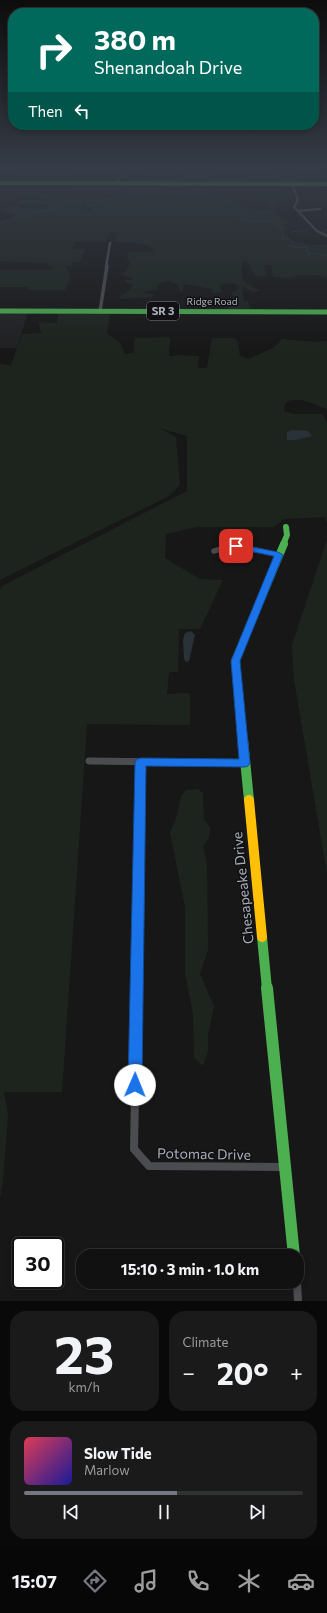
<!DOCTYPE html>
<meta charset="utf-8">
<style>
:root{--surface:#111;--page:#1a1a1a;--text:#f1f3f6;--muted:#9c9d9f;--line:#303131;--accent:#757880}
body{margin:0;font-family:Commissioner,sans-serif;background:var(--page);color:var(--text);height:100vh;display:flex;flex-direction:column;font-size:15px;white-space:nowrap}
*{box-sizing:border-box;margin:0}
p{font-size:13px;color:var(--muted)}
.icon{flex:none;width:22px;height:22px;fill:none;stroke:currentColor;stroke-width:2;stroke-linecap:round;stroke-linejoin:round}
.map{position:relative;height:1301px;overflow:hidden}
.panel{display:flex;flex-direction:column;gap:10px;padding:10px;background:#090909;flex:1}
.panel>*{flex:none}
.guide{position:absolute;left:8px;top:8px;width:311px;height:122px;border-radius:16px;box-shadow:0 2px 6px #0003,0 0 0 1px var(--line);background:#00695c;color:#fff;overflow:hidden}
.speed{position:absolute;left:12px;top:1237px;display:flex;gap:8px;font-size:20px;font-weight:700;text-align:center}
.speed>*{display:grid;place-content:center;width:52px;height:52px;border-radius:50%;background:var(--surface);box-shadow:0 2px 6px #0003,0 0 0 1px var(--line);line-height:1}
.speed .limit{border:2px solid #111;border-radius:6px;background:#fff;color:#111}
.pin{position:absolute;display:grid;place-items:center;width:34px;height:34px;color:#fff;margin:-17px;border-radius:8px;box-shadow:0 2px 6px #0006}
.me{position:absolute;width:44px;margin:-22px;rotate:1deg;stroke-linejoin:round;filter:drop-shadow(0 0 3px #0008)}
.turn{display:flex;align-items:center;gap:14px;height:84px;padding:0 20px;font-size:18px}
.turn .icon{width:52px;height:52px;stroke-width:2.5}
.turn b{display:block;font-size:28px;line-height:34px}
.then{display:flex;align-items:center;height:38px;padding:0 20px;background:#0003;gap:8px;font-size:15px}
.big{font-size:30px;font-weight:700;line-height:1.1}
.panel .tile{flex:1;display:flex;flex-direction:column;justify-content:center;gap:6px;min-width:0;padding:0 14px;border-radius:16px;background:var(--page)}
.panel .dial{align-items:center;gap:0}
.dial b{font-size:52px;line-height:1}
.song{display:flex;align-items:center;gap:12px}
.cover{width:48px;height:48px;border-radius:6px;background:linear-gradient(135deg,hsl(350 70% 55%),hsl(240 70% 35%))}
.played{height:4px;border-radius:2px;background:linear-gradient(90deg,var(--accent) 55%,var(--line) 55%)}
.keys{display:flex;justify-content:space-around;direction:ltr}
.heat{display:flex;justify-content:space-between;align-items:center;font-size:22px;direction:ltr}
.panel .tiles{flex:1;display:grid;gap:10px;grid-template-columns:1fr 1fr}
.tile:last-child{grid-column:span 2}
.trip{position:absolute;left:76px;top:1249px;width:228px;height:40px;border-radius:16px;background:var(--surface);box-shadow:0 2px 6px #0003,0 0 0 1px var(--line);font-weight:700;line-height:40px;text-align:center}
.dock{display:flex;height:64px;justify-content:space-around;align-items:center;background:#070707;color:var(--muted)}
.dock .icon{width:28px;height:28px}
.dock .active{color:var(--accent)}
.dock b{font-size:18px;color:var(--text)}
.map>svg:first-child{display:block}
.built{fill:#212123}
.green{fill:#1d241e}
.water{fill:#2a3239}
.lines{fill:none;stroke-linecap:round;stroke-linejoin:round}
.stream{stroke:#2a3239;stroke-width:1}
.street-far4{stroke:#4b4c50;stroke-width:2.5}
.street-far3{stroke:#4b4c50;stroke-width:3.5}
.street-far2{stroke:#4b4c50;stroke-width:5.5}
.street-far1{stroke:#4b4c50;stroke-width:7}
.street{stroke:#4b4c50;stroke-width:8}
.fast-far5{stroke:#4caf50;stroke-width:4}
.fast-far4{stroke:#4caf50;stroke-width:5}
.fast-far3{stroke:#4caf50;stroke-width:6}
.fast-far2{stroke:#4caf50;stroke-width:8}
.fast-far1{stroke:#4caf50;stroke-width:10}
.fast{stroke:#4caf50;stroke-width:12}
.slow{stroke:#ffc107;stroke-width:10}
.route{fill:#1a73e8;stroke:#114b97}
.labels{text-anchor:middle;stroke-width:3;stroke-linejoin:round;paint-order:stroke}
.far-street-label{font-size:10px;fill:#a8adb8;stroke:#111113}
.shield{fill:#111113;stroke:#7b7e86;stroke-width:1}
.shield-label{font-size:11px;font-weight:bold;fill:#a8adb8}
.near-street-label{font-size:14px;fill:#a8adb8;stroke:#111113}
</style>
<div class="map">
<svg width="327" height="1301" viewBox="0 0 327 1301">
<rect width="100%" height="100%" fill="#171717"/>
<!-- built -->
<path class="built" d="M0 312H28L17 348H0Z"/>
<!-- green -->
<path class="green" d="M14 169H72L69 177H41L30 180 24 178 12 177 25 173 24 172 15 171Z
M218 169 228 171 227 172H220L210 177 179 178 176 182H173L172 176H187L207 172 149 176H144L141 171 133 170Z
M266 169H293L296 173 289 174 309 176 312 180H296V182L287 183 265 171Z
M155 189C162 190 170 191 177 191 187 191 198 188 208 190 229 193 249 217 272 208L266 200 238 199 245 196 260 197 269 193H292L294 199 280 200 275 203V209L272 208C276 216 283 214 289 223L282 225 287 227 286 229 282 230 291 240 298 242 311 245H327V278L316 275H298L292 278 273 277 271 265H264L267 276H255L248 262 242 261C241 285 243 280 260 291L252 292 244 287 242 289 244 302 248 301 250 309H228L229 303 234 297 231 293 240 287C235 282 226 282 220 286L222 292 214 293 211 292 213 289 183 284V292H180L177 284 168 281 157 284 158 290 147 291 143 293 154 294 153 297 122 299 119 297 129 291 133 284 126 283 125 280H131L133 278 122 275 130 264 127 258 128 252H154L151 247 146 244 112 242 120 235 118 232H110L105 242H75L73 249H85L80 262H73L71 266H65L71 277 65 290H27L28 287H0V270H53L52 267 45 263 0 261V221L13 217 16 215 0 210 9 206 39 209 53 205 20 204V200L24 199 47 201 49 200 31 196H20L23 193C33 191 72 197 81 201L82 212H94L92 207 86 206 84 200H101L125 193 123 191Z
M58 314H110L107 333 121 344 125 354 133 353 135 338 170 337 169 356H174L176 355 199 356 198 368H207L212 338H235L238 343 240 356 248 359 273 348 282 339 316 342 327 341V409C313 404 299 396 286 402L284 411 293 414H323L327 423V523L325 517 284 519 274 527H197L166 534 165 558 200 579 223 580 200 629H179L178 672H169L167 694 190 693V725L87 724 62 1092H4L8 1115 3 1180 0 1199V590L2 586 187 491V436L159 428 176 437 180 485 169 496 0 580V364L11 365 22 334 43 333 40 330 39 322 57 323Z
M327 540V874L294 680 292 645Z
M198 789 203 793 204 819 210 827 209 838 203 846 207 863 208 950 200 974 214 1006 208 1036V1051L203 1066 194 1058 193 1014 185 973V907L170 832 176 819 181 796 186 790Z"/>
<!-- water -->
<path class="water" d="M293 430 308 431 312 436 296 440H287V432Z
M191 631 195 635 189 661 186 662 184 659 183 640 185 633Z"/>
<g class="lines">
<!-- stream -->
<path class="stream" d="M37 169H42
M150 169 180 171 187 175
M16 171 32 169
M0 223 33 215V212L46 211 59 207V205L74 202 103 200 128 194 183 195 198 192 227 200 223 201 231 205 235 211 233 212C237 215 242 219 247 221 256 225 265 215 278 225L276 226 282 229 283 238 290 239 293 242 289 246 308 248 305 251 309 252 308 255 313 253 327 256
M323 231 327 230
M291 232 307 230"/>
<!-- street-far4 -->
<path class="street-far4" d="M118 183V179L128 173 130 169
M292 184 298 200 294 207 317 231 327 236
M298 211 320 209
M106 267 110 243"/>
<!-- street-far3 -->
<path class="street-far3" d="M100 311 107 266"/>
<!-- street-far2 -->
<path class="street-far2" d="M214 551C236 543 256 550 278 555"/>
<!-- street-far1 -->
<path class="street-far1" d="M89 761 245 763
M137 989 141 762"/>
<!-- street -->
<path class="street" d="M137 988 134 1149 149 1166 285 1167
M297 1282 298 1301"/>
<!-- fast-far5 -->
<path class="fast-far5" d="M0 183 327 184"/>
<!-- fast-far4 -->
<path class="fast-far4" d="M0 311 327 312"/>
<!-- fast-far3 -->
<path class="fast-far3" d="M283 545 287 535 286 527"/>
<!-- fast-far2 -->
<path class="fast-far2" d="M243 741 235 661 284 544"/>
<!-- fast-far1 -->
<path class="fast-far1" d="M243 740 249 800
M262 937 267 989"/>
<!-- fast -->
<path class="fast" d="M267 988 294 1256"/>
<!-- slow -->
<path class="slow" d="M249 800 262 937"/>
</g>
<!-- sky -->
<linearGradient id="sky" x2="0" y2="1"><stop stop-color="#0d0d0d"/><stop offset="0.48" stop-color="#363c47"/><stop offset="1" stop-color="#363c47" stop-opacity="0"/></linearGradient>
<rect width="327" height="351" fill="url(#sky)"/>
<!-- route -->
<path class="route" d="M236 544 278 552 283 555 240 661 250 763 248 766 245 767 146 766 142 1085 140 1090 135 1092 130 1090 128 1085 135 762 137 759 141 758 239 759 231 661 274 556 233 548V545Z"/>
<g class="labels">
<!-- far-street labels -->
<g class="far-street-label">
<text x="212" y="305">Ridge Road</text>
</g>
<!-- shield labels -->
<rect class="shield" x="147" y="302" width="32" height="18" rx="3"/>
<g class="shield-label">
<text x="163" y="315">SR 3</text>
</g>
<!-- near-street labels -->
<g class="near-street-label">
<text transform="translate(243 888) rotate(-96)" y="5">Chesapeake Drive</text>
<text transform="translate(204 1154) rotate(1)" y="5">Potomac Drive</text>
</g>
</g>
</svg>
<div class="speed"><div class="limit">30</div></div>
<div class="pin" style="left:236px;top:546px;background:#d93025"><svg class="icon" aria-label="arrive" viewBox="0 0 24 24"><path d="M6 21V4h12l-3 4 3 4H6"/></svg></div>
<svg class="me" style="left:135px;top:1085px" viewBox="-20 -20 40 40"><circle r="19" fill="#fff"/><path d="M0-13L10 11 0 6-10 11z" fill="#1a73e8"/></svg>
<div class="trip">15:10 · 3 min · 1.0 km</div>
<div class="guide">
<div class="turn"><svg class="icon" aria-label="right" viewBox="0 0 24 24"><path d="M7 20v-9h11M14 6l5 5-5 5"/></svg><div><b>380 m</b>Shenandoah Drive</div></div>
<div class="then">Then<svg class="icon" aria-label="left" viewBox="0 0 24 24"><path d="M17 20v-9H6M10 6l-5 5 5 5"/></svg></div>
</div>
</div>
<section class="panel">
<div class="tiles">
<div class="tile dial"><b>23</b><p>km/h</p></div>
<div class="tile"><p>Climate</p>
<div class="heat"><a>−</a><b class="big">20°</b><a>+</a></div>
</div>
<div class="tile">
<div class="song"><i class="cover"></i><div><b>Slow Tide</b><p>Marlow</p></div></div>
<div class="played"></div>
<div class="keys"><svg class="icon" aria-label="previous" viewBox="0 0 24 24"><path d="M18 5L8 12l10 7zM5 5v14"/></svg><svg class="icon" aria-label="pause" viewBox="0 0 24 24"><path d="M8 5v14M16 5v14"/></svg><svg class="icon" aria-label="next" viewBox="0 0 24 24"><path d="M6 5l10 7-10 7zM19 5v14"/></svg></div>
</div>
</div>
</section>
<nav class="dock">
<b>15:07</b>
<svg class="icon active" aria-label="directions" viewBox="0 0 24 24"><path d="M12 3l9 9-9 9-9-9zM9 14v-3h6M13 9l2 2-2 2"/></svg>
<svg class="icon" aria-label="music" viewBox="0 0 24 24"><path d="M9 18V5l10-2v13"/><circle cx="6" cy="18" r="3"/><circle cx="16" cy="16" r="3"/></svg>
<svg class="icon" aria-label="phone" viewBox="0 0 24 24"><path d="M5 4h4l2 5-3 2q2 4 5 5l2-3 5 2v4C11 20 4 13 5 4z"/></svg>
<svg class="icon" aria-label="climate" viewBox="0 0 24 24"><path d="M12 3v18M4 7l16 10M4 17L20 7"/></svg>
<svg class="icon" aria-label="car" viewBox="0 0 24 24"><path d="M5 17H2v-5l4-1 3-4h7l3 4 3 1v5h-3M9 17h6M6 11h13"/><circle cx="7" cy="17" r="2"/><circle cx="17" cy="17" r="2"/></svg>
</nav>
